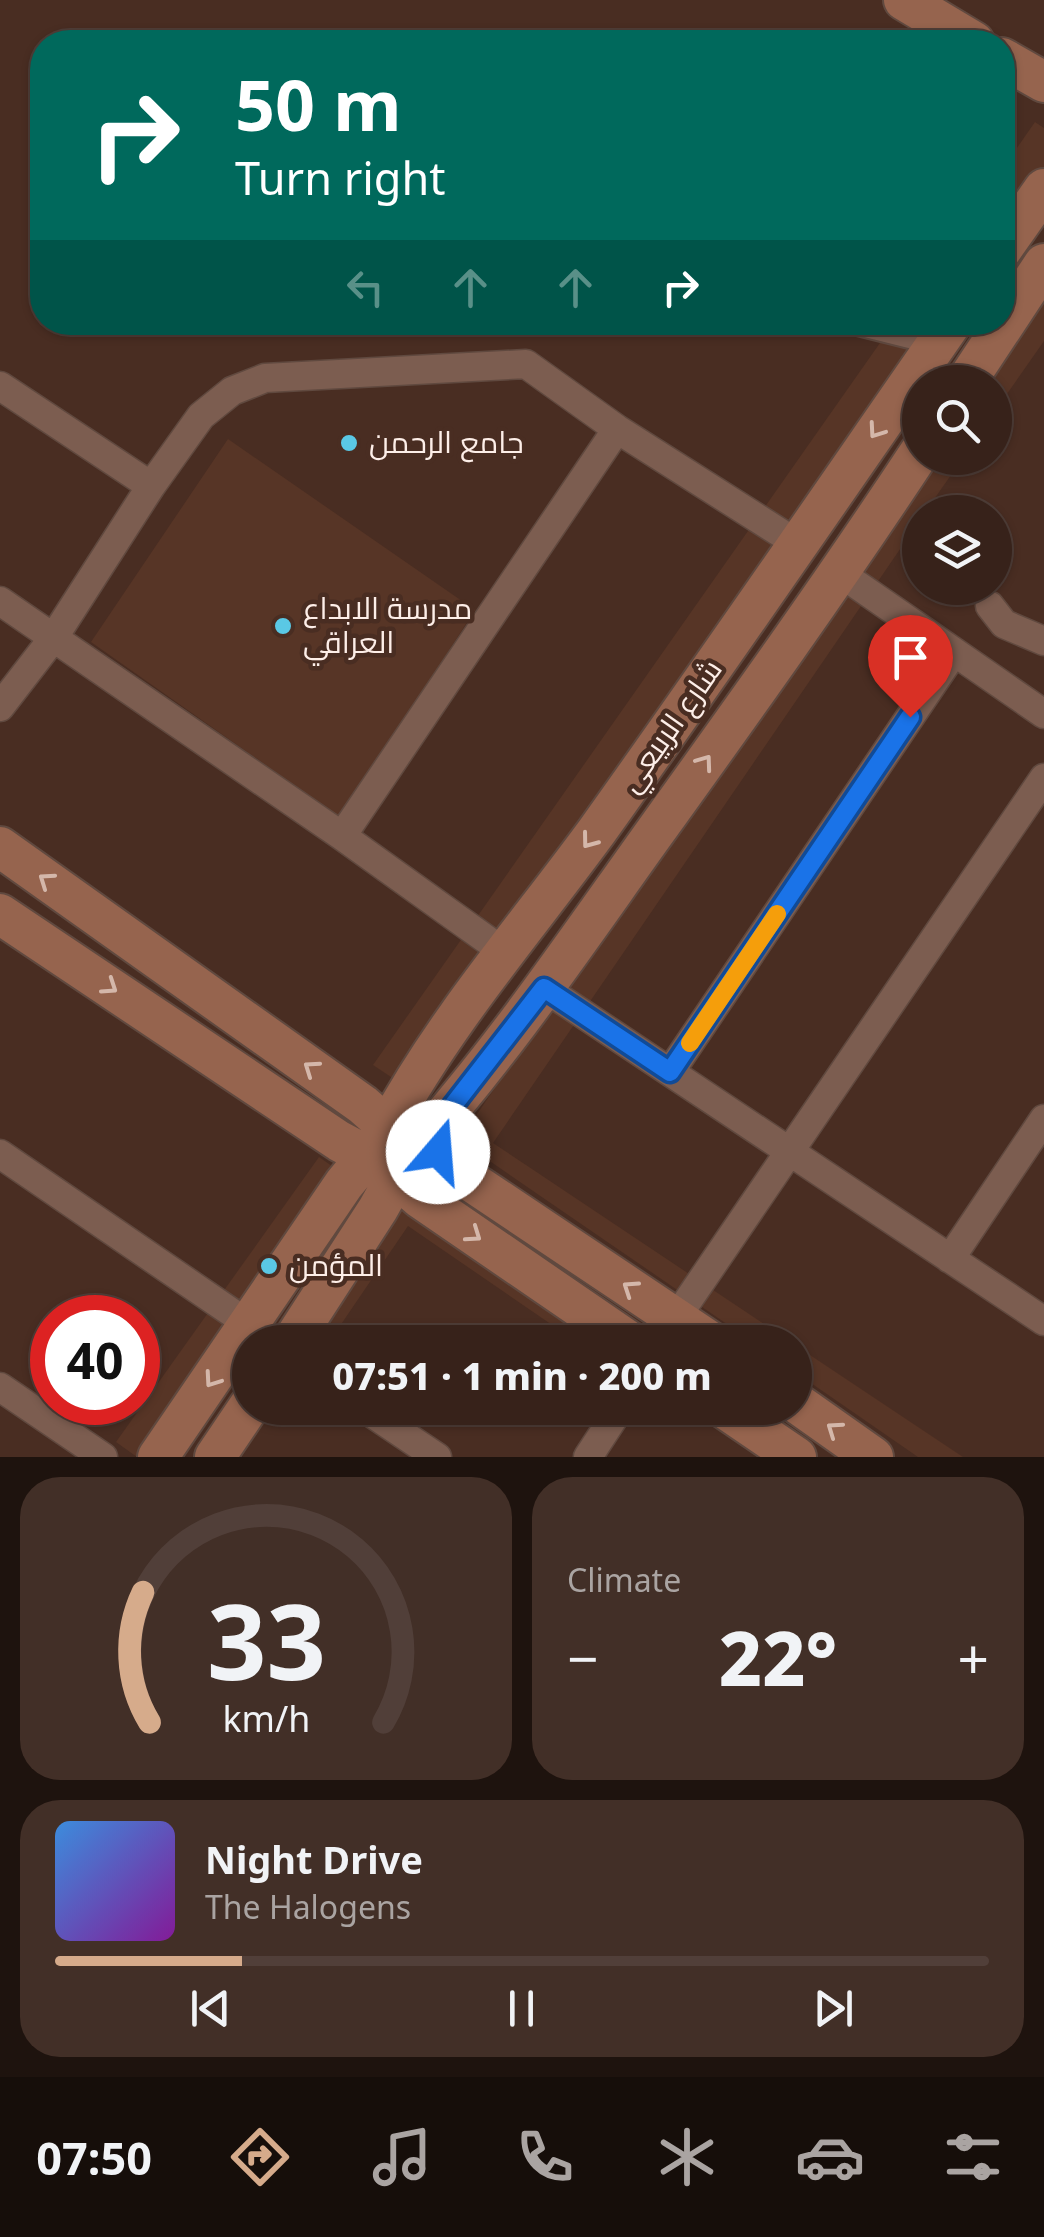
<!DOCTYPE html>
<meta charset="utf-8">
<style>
:root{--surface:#37221a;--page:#422f27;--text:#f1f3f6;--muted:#aaa4a2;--line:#513f39;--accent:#d6ab8b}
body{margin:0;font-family:"Noto Sans",Cairo,sans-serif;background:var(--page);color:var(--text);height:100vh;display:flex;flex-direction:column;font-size:38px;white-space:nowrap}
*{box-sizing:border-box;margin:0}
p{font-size:32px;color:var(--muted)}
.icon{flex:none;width:55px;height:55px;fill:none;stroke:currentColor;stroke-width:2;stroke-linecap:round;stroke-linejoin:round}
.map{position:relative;height:1457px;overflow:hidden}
.side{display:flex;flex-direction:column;gap:20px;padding:20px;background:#1e130e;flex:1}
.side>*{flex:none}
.guide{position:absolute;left:30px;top:30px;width:985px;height:305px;border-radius:40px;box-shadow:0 2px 8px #0004,0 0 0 2px var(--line);background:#00695c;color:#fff;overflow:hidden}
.controls{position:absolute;left:902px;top:365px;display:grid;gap:20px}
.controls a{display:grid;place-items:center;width:110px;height:110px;border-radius:50%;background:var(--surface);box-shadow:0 2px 8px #0004,0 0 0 2px var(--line);font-size:50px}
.speed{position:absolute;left:30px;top:1295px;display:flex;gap:20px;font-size:50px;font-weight:700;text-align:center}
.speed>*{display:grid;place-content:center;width:130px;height:130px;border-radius:50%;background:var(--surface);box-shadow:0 2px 8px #0004,0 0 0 2px var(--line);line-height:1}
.speed .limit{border:15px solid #d22;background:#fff;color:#111}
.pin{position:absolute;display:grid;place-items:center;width:85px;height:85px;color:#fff;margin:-102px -42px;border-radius:50% 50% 50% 0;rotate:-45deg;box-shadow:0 0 10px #0007}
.pin .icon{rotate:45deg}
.me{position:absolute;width:110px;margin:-55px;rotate:18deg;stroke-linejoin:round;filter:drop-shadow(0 0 8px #0008)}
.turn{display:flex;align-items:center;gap:35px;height:210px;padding:0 40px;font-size:45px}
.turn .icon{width:130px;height:130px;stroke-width:2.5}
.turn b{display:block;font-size:70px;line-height:85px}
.lanes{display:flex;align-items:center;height:95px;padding:0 40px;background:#0003;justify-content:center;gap:50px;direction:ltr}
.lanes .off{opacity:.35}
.big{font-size:75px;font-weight:800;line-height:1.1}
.side .card{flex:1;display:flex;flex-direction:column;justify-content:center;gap:15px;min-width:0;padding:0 35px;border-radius:40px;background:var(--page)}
.side .dial{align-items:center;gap:0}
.dial svg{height:260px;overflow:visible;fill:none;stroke:var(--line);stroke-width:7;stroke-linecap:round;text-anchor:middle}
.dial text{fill:var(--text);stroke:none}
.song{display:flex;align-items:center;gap:30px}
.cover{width:120px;height:120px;border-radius:15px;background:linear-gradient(135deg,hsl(210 70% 55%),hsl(290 70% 35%))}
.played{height:10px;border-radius:5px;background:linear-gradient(90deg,var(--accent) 20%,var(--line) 20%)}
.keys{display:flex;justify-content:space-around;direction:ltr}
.heat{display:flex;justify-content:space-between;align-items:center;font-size:55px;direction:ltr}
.side .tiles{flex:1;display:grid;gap:20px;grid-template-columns:1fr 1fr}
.card:last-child{grid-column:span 2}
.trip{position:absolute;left:232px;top:1325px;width:580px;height:100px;border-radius:50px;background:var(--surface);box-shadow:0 2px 8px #0004,0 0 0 2px var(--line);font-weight:800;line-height:100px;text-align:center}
.dock{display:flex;height:160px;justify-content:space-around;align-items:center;background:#160e0a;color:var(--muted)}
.dock .icon{width:70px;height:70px}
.dock .selected{color:var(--accent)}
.dock b{font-size:45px;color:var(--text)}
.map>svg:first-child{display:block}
.built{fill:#573526}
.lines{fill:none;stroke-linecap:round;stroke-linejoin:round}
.lane-casing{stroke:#60493f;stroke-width:18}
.street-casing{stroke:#60493f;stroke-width:31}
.secondary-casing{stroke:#60493f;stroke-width:44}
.lane{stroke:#7c5d50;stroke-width:14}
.street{stroke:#7c5d50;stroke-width:28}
.secondary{stroke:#96644e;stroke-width:40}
.oneway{stroke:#d4b7aa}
.route-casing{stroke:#114b97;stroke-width:25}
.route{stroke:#1a73e8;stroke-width:18}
.slow{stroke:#f59e0b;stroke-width:18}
.poi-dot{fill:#5ac8e5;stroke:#492d22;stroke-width:4}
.labels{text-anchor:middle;stroke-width:9;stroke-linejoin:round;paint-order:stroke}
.poi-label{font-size:30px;fill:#fdeee8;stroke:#492d22;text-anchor:start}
.street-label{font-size:30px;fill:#fdeee8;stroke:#492d22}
</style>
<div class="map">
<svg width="1044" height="1457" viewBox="0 0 1044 1457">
<rect width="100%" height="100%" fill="#492d22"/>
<!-- built -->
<path class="built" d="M1035 122 1044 128V171L1003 230V168Z
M1044 291V341L995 411V382H983Z
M894 323H937L400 1083 373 1065Z
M228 439 475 610 341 818 91 642Z
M931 458H963L925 512H920V520L493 1143 791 1342H753L459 1140Z
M319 1157 339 1171 144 1457H137L116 1442Z
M406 1199 617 1342H577L408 1226 329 1342H309Z
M795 1345 963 1457H918L795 1372Z"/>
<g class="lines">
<defs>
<path id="lane" d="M833 322 929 346"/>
<path id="street" d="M0 386 151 486
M840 573 1044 714
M0 601 342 836 504 952
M990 606 1004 624 1044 641
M0 707 54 637 151 486 201 416 232 391 265 378 526 364 617 429 798 544
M342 836 617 429
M544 988 1044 1321
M670 1072 954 652
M0 1154 250 1325
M950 1259 1044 1119
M676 1318 1044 778
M0 1387 103 1457
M364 1408 437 1457
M588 1457 620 1408"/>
<path id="secondary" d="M904 0 974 42
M1002 58 1044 82
M1002 249 1044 189
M966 382 1044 264
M0 847 363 1105 388 1127C445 1021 526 928 597 831 717 663 834 492 952 322
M0 914 339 1141 367 1156 344 1184 158 1457
M292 1342 378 1209 396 1177 420 1198 630 1342
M711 1342 442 1162 416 1148C502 1052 575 944 650 839 742 711 833 584 920 452
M795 1402 873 1457
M724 1408 796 1457
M215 1457 250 1405"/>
</defs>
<!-- lane casing -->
<use href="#lane" class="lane-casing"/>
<!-- street casing -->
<use href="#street" class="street-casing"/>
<!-- secondary casing -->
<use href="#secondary" class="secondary-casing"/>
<!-- lane -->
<use href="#lane" class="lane"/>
<!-- street -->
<use href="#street" class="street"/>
<!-- secondary -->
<use href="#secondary" class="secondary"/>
</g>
<!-- one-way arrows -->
<defs><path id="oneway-chevron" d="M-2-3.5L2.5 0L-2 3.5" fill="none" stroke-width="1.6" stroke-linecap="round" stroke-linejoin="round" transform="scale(2.5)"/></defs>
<g class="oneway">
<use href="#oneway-chevron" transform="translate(876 431) rotate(125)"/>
<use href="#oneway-chevron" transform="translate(705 762) rotate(-54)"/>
<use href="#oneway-chevron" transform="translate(589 841) rotate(127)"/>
<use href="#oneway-chevron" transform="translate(46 880) rotate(-145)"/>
<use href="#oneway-chevron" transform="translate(110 987) rotate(34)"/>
<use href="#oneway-chevron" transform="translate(311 1068) rotate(-145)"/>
<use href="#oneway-chevron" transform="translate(474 1235) rotate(35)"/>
<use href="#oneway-chevron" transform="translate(630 1288) rotate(-146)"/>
<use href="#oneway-chevron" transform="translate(212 1380) rotate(125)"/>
<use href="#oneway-chevron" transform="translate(834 1429) rotate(-145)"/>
</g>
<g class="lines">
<defs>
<path id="route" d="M438 1152 441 1121 544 988 670 1072 910 717"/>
</defs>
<!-- route casing -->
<use href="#route" class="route-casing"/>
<!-- route -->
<use href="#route" class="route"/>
<!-- slow -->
<path class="slow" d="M690 1043 777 914"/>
</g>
<!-- markers -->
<g class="poi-dot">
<circle cx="349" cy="443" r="10"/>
<circle cx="283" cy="626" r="10"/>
<circle cx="269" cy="1266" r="10"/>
</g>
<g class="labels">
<!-- poi labels -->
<g class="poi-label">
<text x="369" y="453">جامع الرحمن</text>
<text x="303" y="619">مدرسة الابداع<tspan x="303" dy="34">العراقي</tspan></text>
<text x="289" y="1276">المؤمن</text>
</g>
<!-- street labels -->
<g class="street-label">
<text transform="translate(671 726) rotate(-55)" y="10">شارع الربيعي</text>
</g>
</g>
</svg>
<div class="controls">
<a><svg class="icon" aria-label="search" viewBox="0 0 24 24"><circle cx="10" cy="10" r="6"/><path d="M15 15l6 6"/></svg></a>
<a><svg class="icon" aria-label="layers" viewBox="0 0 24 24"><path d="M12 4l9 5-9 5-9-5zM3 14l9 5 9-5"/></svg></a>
</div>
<div class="speed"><div class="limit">40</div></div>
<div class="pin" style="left:910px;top:717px;background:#d93025"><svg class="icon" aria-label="arrive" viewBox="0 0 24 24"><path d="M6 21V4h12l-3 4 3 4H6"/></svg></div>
<svg class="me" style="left:438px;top:1152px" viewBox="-20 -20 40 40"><circle r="19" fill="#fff"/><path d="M0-13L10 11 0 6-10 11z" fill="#1a73e8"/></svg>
<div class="trip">07:51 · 1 min · 200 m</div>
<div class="guide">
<div class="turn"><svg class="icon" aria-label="right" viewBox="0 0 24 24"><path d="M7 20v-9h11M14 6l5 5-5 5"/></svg><div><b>50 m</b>Turn right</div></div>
<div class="lanes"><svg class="icon off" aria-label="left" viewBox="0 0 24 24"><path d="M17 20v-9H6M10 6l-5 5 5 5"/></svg><svg class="icon off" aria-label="ahead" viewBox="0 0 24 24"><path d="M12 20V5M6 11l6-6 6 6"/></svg><svg class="icon off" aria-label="ahead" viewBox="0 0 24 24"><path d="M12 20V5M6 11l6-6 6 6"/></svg><svg class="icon" aria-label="right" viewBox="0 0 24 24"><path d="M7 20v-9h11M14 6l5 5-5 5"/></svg></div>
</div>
</div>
<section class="side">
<div class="tiles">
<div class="card dial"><svg viewBox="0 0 100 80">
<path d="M14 69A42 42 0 1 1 86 69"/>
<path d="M14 69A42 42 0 0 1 12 29" stroke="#d6ab8b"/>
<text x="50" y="56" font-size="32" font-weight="700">33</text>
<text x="50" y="72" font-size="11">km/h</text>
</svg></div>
<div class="card"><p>Climate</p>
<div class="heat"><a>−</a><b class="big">22°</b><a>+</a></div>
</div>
<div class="card">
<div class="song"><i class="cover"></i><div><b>Night Drive</b><p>The Halogens</p></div></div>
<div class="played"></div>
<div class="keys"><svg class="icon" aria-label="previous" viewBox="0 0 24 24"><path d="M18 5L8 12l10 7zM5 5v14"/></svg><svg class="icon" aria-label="pause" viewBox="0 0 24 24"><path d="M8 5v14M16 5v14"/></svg><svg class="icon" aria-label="next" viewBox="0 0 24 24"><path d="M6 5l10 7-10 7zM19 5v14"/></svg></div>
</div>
</div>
</section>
<nav class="dock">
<b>07:50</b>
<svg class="icon selected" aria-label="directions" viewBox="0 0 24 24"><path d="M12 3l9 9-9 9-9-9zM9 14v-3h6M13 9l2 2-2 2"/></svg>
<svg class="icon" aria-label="music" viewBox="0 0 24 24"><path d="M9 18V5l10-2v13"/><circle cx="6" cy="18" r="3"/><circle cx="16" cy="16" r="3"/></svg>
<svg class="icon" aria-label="phone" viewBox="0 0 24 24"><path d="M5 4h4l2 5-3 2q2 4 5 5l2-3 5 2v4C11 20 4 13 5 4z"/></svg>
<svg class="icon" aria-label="climate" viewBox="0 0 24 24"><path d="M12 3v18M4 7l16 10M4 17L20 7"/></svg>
<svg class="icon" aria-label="car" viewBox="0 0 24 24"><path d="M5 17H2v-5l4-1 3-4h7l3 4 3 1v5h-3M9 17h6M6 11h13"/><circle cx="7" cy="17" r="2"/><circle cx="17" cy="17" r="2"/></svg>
<svg class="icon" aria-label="filters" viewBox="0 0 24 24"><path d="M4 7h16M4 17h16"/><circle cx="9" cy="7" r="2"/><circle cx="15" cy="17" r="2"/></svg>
</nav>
